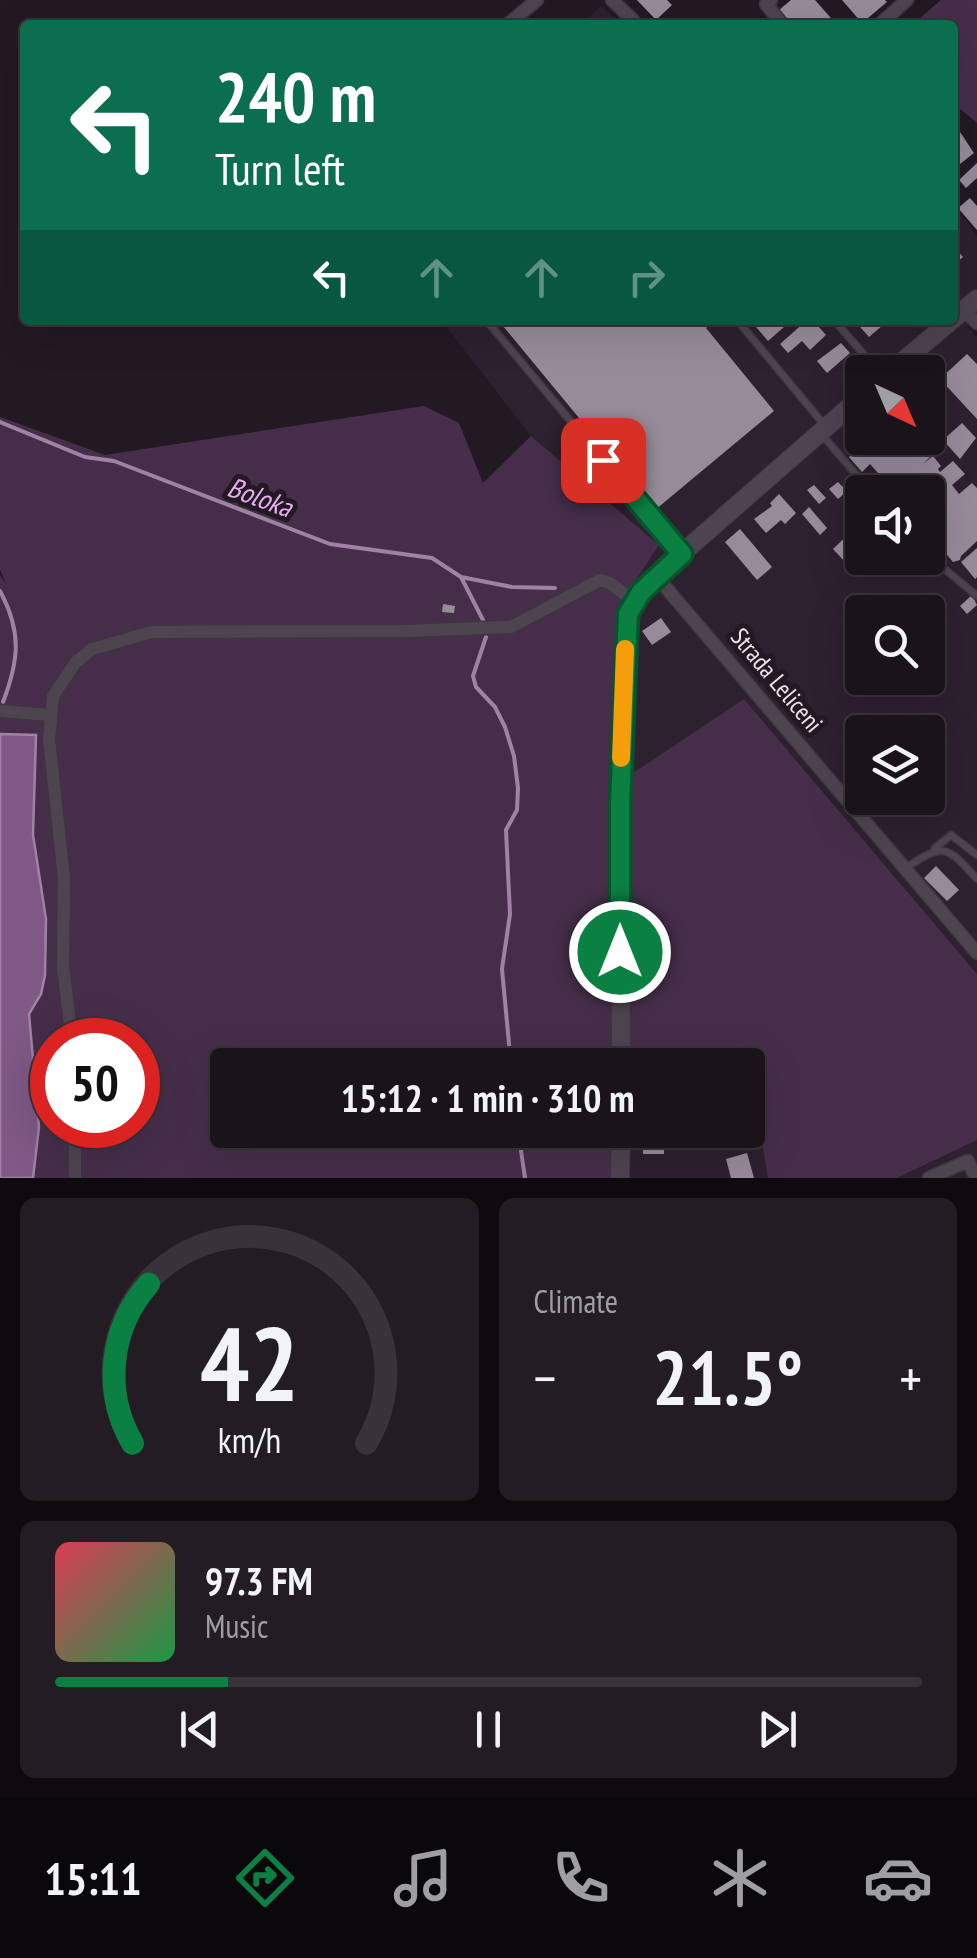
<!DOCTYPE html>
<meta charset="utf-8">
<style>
:root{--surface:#1a131a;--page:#231c23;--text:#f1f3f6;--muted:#9f9ea2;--line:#383239;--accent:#0b8043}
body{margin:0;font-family:"PT Sans Narrow",sans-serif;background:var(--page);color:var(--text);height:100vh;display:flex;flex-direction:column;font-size:38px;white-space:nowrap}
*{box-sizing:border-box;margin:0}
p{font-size:32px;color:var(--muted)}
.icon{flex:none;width:55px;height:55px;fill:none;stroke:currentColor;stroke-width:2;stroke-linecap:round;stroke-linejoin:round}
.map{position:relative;height:1178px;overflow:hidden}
.sheet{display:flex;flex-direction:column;gap:20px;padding:20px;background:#0e0a0e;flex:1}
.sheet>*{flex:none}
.top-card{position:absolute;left:20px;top:20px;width:938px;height:305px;border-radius:10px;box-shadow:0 10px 40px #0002,0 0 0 2px var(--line);background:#0b6e4f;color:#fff;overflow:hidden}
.needle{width:65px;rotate:136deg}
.controls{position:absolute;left:845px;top:355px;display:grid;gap:20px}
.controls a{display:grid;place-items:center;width:100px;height:100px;border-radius:10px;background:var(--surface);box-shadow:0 10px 40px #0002,0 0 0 2px var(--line);font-size:50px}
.speed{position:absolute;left:30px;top:1018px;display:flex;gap:20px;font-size:50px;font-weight:700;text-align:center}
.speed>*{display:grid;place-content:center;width:130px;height:130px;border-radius:50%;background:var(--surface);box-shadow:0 10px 40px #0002,0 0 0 2px var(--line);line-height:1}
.speed .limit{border:15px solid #d22;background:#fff;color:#111}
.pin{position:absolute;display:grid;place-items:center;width:85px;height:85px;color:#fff;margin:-42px;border-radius:20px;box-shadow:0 5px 15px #0006}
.me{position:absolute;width:110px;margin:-55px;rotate:0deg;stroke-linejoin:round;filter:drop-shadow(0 0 8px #0008)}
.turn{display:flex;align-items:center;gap:35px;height:210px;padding:0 30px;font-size:45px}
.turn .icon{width:130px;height:130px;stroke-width:2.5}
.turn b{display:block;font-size:70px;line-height:85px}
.lanes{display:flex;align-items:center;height:95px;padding:0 30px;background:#0003;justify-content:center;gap:50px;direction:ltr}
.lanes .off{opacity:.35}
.big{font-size:75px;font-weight:600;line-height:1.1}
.sheet .tile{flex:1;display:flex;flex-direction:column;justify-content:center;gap:15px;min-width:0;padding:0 35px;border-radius:15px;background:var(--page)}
.sheet .dial{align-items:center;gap:0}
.dial svg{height:260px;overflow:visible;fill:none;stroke:var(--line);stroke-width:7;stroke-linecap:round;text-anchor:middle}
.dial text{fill:var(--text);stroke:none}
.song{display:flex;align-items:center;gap:30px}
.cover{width:120px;height:120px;border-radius:15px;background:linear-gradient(135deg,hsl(350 70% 55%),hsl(140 70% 35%))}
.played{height:10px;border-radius:5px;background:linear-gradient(90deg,var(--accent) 20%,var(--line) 20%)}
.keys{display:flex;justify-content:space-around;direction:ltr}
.heat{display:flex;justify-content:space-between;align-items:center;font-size:55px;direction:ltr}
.sheet .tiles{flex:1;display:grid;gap:20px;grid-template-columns:1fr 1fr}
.tile:last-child{grid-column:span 2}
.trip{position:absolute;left:210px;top:1048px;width:555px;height:100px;border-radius:10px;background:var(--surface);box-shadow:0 10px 40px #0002,0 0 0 2px var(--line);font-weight:600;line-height:100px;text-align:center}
.tab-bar{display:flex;height:160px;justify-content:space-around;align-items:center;background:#0a080a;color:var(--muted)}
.tab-bar .icon{width:70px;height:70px}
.tab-bar .on{color:var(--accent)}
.tab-bar b{font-size:45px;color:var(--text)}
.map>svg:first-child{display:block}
.built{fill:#2d202f;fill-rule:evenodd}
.green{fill:#462e4a;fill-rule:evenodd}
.water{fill:#7f5885;stroke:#9f82a4;stroke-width:2.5}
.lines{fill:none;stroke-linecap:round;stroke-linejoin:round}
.stream{stroke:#9f82a4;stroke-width:4}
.building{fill:#978b99}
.service-casing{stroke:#3c363e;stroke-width:9}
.minor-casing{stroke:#3c363e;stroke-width:15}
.secondary-casing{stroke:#3c363e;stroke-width:20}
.service{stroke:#4e4450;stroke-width:6}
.minor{stroke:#4e4450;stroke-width:12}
.secondary{stroke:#4e4450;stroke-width:18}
.route-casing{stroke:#07532c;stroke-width:25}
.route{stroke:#0b8043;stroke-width:18}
.slow{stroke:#f59e0b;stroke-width:18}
.labels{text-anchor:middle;stroke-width:10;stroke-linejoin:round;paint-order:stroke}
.street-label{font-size:25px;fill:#ebe5ec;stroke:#221923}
.water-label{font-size:28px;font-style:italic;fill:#e9adf2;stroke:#221923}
</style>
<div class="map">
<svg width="977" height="1178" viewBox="0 0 977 1178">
<rect width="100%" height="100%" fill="#221923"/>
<!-- built -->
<path class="built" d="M601 6 622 25H580Z
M953 203 977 236V296L967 326 977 337V974L744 699 633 774 640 618 621 604 659 545 531 436 441 320H952ZM862 372H928V438H862ZM862 492H928V558H862ZM862 612H928V678H862ZM862 732H928V798H862Z
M749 1077 768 1178H628L633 1130H748Z
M977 1140V1178H897Z"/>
<!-- green -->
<path class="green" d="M941 0H977V123L953 103 952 25H912Z
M424 406 459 423 483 483 531 436 659 545 621 603 640 618 633 773 744 699 977 974V1140L897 1178H768L748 1065H228V1130H633L628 1178H0V575L6 584 0 570V417L105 455ZM52 1040H138V1125H52Z"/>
<!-- water -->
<path class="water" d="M0 734 36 735 33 835 46 919 45 975 41 994 29 1014 39 1127 33 1178H0Z"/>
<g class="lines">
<!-- stream -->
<path class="stream" d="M0 422 85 457 114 461 330 544 432 558 461 577 484 622
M461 577 512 587 555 588
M0 591C22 632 19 660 3 702
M486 637 473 676 476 687 495 707 505 727 514 756 518 788 517 810 506 830 510 914 502 969 511 1065
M518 1130 525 1178"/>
</g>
<!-- building -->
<path class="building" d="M637 0H667L672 5 656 20Z
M791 0H815L837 25H792L779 10Z
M842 0H885L887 2 862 23Z
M952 120 974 153 960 164 952 155Z
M977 163V178L966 188 959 180Z
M970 198 977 206V230L958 208Z
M952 245 963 257 952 266Z
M498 320H715L706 328 774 411 655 510Z
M750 320H792L768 341Z
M807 320H821L818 326 826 335 810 350 802 341 788 353 780 344Z
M854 320H889L869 337Z
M841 343 850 353 827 373 817 361Z
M967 354 977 364V419L940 379Z
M928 385 947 407 930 422 928 419Z
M962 423 976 438 960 459 943 440Z
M871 438H925L936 451 923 464 933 456 941 466 938 469 940 472 953 461 965 474 952 485 959 494 972 483 977 488V541L961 556 960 560 953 562 928 532V492H895L870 464 862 472 849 457Z
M838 482 847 491 838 499 829 489Z
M814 485 826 498 819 504 807 490Z
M779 494 796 513 785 524 781 520 766 533 754 519 772 506 770 503Z
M809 507 827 528 820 535 802 514Z
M857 526 862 532V549L847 564 833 549Z
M740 529 772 567 757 580 725 542Z
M977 548V577L975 579 961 562Z
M972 595 977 605 967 614 960 606Z
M443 604 455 606 454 613 442 612Z
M661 618 671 632 652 645 642 631Z
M936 866 959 890 947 901 924 878Z
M643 1134H664V1154H643Z
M747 1153 754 1178H731L726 1159Z"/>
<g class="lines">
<defs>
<path id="service" d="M486 320 681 553
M737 320 826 427
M834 320 879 372
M823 436 871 492
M928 555 977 596
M935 848 951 835 977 855
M906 868C944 842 947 846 977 879"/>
<path id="minor" d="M612 0 633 20
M771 0 766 4 783 25
M507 25 537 0
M879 25 907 0
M964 310 977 323
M656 576 977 953
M0 711 50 715
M72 1040 63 967 64 878 49 739 53 696 76 662 92 649 152 632 404 631 511 627 600 580 610 583 634 601
M75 1125V1178
M929 1178 968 1161 976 1178"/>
<path id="secondary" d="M890 372 977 299
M621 1065 620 803 629 614 641 591 656 576 862 396
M620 1178 621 1130"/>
</defs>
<!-- service casing -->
<use href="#service" class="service-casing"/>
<!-- minor casing -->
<use href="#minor" class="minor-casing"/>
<!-- secondary casing -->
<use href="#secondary" class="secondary-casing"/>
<!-- service -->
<use href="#service" class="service"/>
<!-- minor -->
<use href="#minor" class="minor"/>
<!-- secondary -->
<use href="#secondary" class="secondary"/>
</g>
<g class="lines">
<defs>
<path id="route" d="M603 460 682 554 641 592 628 614 620 803V952"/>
</defs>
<!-- route casing -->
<use href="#route" class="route-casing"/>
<!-- route -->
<use href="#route" class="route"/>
<!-- slow -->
<path class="slow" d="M621 758 625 649"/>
</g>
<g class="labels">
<!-- street labels -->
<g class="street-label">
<text transform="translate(777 680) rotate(50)" y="9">Strada Leliceni</text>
</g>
<!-- water labels -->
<g class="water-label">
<text transform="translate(260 497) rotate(20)" y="10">Boloka</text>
</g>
</g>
</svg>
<div class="controls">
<a><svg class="needle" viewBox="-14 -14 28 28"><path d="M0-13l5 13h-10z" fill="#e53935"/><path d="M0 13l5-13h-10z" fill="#9f9ea2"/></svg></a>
<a><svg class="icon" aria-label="sound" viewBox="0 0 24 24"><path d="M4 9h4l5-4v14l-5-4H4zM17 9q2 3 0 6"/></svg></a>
<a><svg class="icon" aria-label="search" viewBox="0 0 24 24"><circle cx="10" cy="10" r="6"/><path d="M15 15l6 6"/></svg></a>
<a><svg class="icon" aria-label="layers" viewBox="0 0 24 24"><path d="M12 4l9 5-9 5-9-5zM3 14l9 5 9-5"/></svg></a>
</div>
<div class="speed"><div class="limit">50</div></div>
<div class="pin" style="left:603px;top:460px;background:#d93025"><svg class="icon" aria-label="arrive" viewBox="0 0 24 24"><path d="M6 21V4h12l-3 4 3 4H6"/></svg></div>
<svg class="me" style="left:620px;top:952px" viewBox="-20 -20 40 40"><circle r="17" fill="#0b8043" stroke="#fff" stroke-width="3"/><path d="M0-11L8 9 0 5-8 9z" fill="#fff"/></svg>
<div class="trip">15:12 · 1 min · 310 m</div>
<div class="top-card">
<div class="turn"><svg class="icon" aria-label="left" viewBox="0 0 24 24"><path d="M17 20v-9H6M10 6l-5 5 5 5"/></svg><div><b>240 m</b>Turn left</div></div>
<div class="lanes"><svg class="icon" aria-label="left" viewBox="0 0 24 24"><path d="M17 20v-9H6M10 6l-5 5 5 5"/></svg><svg class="icon off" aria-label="ahead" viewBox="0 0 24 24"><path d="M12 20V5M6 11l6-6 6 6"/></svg><svg class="icon off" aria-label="ahead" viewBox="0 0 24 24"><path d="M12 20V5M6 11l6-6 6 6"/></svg><svg class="icon off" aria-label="right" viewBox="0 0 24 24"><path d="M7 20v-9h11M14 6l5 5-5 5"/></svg></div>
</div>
</div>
<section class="sheet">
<div class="tiles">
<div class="tile dial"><svg viewBox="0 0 100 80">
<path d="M14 69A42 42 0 1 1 86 69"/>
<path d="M14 69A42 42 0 0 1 19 20" stroke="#0b8043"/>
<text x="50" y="56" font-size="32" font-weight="700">42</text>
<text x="50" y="72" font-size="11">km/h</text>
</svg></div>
<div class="tile"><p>Climate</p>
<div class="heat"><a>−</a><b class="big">21.5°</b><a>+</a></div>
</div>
<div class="tile">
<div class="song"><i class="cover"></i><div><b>97.3 FM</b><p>Music</p></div></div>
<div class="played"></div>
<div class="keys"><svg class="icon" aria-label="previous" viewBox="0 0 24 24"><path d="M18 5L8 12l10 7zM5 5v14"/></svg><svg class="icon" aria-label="pause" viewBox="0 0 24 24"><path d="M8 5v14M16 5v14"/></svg><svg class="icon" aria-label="next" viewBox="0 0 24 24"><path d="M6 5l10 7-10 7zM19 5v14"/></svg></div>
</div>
</div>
</section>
<nav class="tab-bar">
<b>15:11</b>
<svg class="icon on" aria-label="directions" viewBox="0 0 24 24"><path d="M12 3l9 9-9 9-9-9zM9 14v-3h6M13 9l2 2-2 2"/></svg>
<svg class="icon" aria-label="music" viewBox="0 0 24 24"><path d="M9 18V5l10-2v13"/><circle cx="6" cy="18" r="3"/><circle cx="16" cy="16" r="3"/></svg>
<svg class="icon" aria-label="phone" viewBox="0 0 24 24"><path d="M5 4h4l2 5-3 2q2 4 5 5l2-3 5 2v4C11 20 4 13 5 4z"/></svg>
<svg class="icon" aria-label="climate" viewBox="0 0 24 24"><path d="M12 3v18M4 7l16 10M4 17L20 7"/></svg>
<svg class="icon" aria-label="car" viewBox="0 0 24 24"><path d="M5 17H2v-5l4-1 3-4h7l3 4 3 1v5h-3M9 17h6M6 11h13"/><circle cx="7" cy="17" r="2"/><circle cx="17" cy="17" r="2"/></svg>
</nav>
